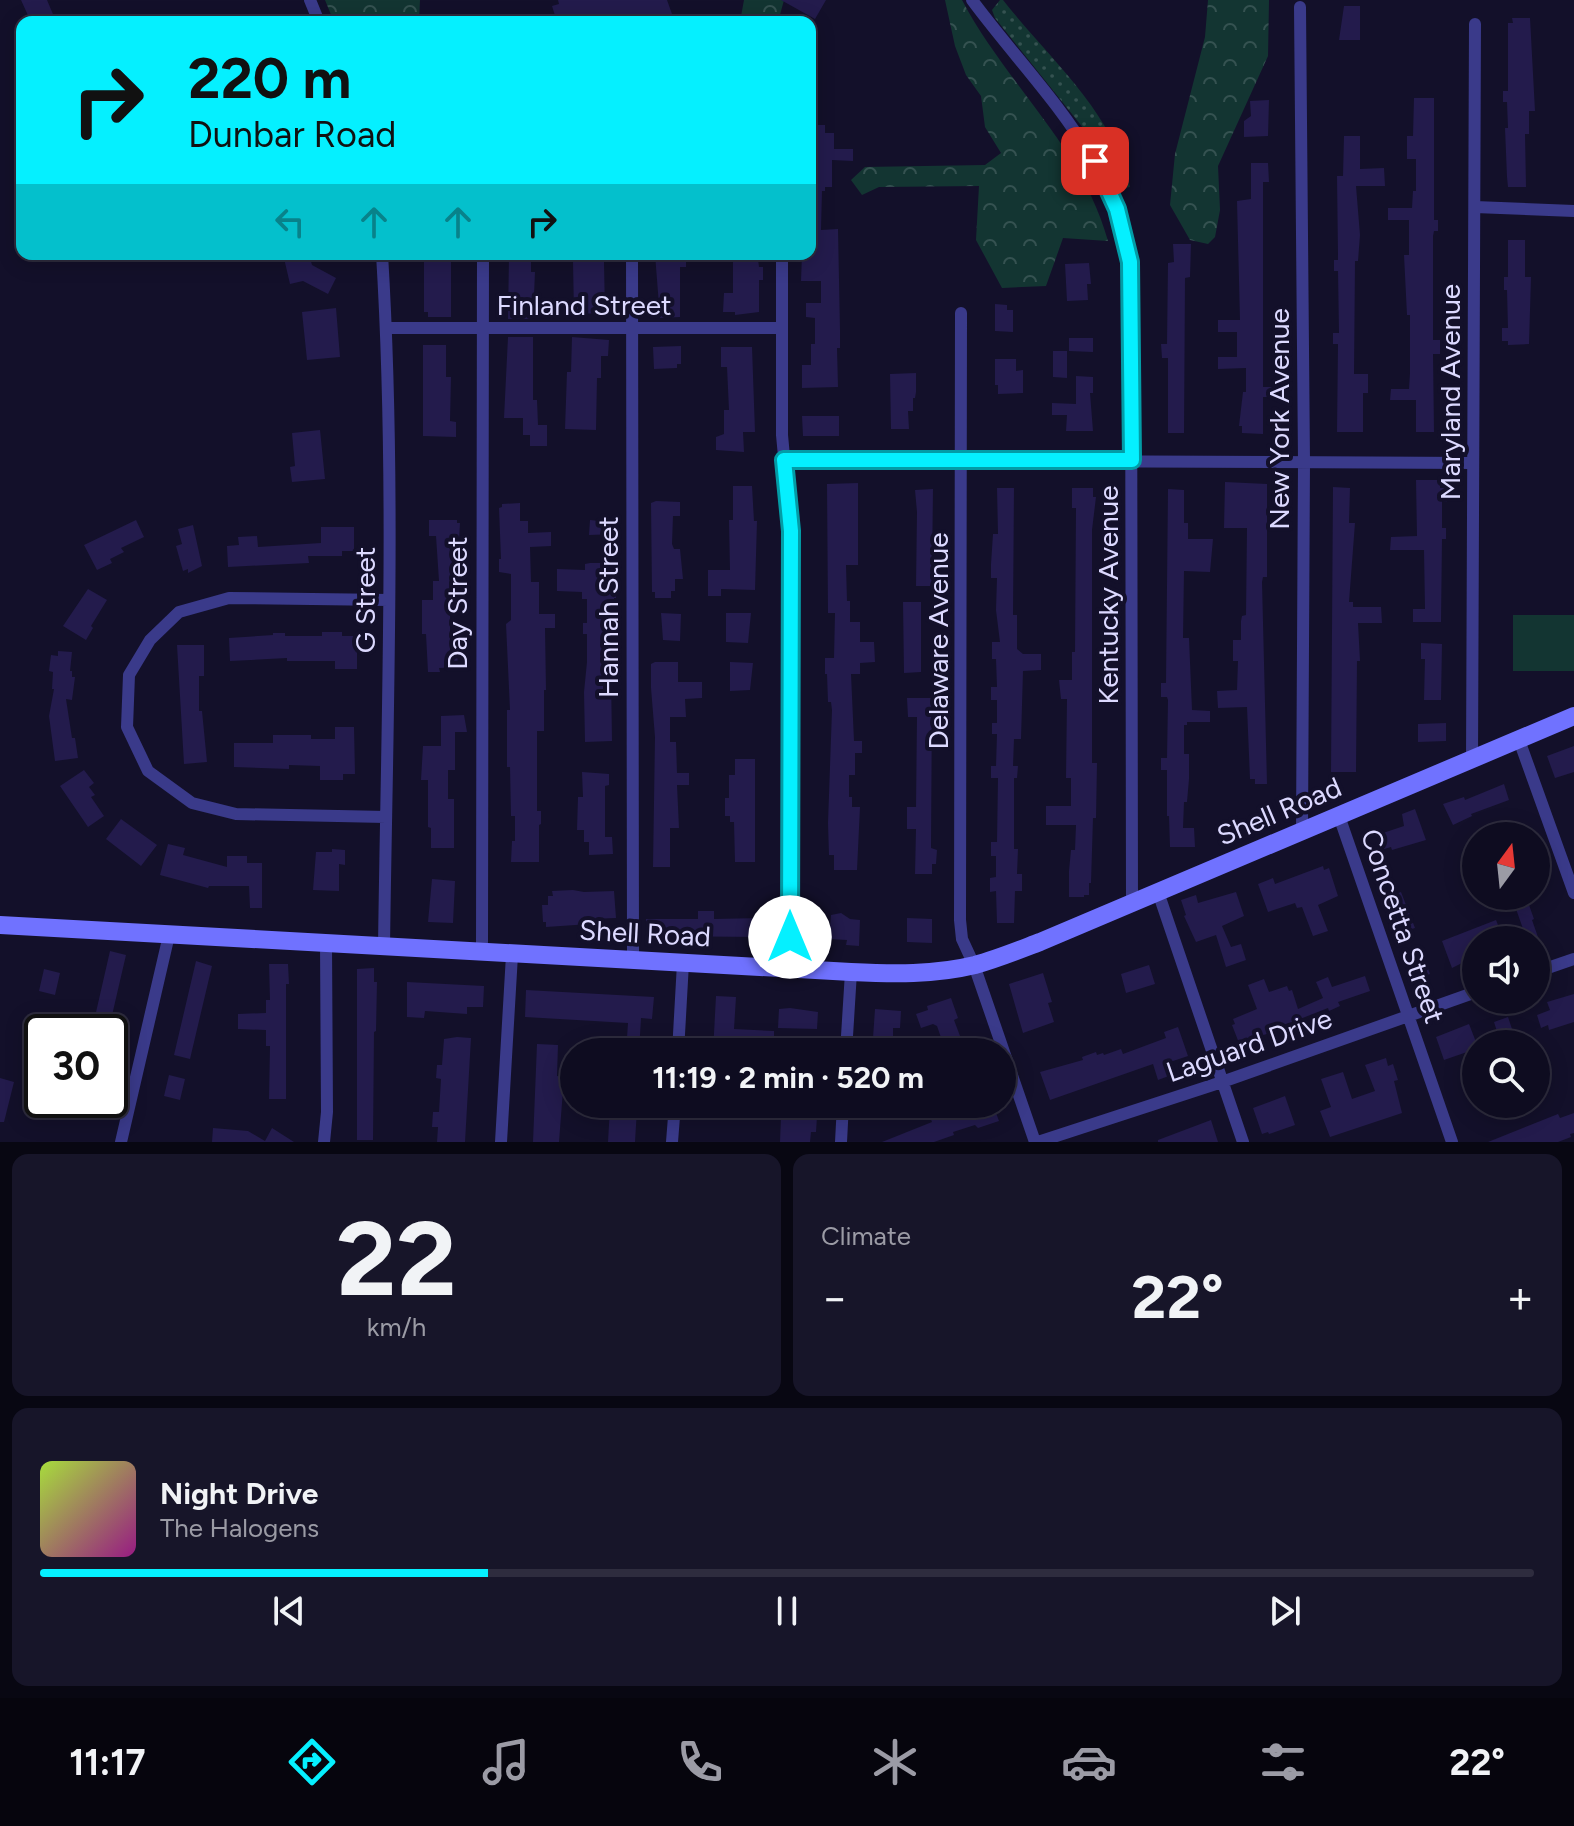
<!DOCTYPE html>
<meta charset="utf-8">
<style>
:root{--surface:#0e0c20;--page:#171529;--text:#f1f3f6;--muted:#9b9ba5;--line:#2e2c3e;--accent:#05f0ff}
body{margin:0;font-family:Figtree,sans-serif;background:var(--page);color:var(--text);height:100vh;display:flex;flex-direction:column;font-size:30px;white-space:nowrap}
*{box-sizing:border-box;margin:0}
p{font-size:26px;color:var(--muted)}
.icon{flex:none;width:44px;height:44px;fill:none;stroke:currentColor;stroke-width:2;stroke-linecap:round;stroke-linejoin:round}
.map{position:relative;height:1142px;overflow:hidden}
.panel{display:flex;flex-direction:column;gap:12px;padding:12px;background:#080712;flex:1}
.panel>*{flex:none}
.guide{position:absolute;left:16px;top:16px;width:800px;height:244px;border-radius:16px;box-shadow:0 4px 20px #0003,0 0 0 2px var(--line);background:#05f0ff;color:#111;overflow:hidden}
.needle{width:52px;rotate:15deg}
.buttons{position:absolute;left:1462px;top:822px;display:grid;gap:16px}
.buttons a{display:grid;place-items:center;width:88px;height:88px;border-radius:50%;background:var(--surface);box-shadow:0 4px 20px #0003,0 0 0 2px var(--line);font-size:40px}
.speed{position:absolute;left:24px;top:1014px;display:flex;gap:16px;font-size:40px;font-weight:700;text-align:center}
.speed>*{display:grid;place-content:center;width:104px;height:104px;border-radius:50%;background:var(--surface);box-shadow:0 4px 20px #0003,0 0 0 2px var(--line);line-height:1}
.speed .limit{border:4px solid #111;border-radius:12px;background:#fff;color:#111}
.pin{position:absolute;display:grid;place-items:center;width:68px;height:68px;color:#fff;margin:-34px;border-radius:16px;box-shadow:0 4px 12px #0006}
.me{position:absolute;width:88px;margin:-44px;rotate:0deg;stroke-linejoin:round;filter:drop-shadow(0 0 6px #0008)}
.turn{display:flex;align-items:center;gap:28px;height:168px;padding:0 40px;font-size:36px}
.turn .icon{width:104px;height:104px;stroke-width:2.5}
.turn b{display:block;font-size:56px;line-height:68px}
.lanes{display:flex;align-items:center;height:76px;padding:0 40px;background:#0003;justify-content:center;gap:40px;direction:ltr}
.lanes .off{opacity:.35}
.big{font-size:60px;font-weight:700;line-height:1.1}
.panel .widget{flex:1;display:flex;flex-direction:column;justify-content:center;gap:12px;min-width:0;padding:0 28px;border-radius:16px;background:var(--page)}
.panel .dial{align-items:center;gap:0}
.dial b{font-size:104px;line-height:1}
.song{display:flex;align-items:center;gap:24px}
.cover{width:96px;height:96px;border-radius:12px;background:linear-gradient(135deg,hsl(80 70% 55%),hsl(310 70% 35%))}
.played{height:8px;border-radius:4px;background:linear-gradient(90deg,var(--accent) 30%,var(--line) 30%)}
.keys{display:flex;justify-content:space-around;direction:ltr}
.heat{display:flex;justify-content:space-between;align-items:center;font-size:44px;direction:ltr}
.panel .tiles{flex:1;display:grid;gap:12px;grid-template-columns:1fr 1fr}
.widget:last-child{grid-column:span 2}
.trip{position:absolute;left:560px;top:1038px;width:456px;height:80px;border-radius:40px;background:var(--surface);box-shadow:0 4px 20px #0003,0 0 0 2px var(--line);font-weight:700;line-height:80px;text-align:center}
.dock{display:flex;height:128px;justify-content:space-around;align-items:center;background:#06050d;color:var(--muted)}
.dock .icon{width:56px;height:56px}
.dock .selected{color:var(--accent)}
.dock b{font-size:36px;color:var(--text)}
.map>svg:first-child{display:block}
.grass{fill:url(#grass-dots)}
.forest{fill:url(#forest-crowns)}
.park{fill:#133532}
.building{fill:#231b4c}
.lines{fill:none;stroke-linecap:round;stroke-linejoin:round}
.street{stroke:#3a3a8a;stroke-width:12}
.secondary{stroke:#7072ff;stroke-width:18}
.route-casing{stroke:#039ca6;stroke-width:20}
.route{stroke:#05f0ff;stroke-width:14}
.labels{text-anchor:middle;stroke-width:8;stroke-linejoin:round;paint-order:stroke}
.street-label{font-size:28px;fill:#dcd9ff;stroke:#13102a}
</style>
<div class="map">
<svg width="1574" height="1142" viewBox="0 0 1574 1142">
<defs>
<pattern id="grass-dots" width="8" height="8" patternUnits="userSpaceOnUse" patternTransform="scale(2)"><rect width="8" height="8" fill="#133532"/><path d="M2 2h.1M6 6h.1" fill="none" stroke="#355251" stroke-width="1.8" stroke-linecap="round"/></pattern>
<pattern id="forest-crowns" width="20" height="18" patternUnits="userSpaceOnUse" patternTransform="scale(2)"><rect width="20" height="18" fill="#133532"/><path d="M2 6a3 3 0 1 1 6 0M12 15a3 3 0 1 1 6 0" fill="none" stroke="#355251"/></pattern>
</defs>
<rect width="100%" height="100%" fill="#13102a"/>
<!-- grass -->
<path class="grass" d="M1000 0H1003C1050 60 1112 110 1130 187L1117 189 1084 129 995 18 992 10Z"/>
<!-- forest -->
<path class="forest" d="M325 0H420L419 22H334Z
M744 0H784L778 22H740Z
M945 0H962C1006 84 1082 146 1108 241L1063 238 1046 286 1002 288 976 240 979 186 879 187 862 195 851 180 865 167 985 165 1001 153 985 127 981 96 966 75 955 46Z
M1208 0H1269L1268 56 1218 166 1220 210 1215 237 1208 244 1190 240 1170 205 1175 154 1205 37Z"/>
<!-- park -->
<path class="park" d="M1513 615H1574V671H1513Z"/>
<!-- building -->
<path class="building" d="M21 0H47L55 19 48 22H31Z
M558 0H667L672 14 645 22H641L638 16 627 14 603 22H557L552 6 559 4Z
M781 0H826L815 19Z
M1344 6H1360V40H1339Z
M1512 18H1530L1535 111H1529V134H1525L1526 187H1508L1507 177 1505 128H1508L1507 102H1503V91H1508V23H1513Z
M1414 98H1434V220H1438V231H1434L1433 236V340H1440V354H1433L1434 432H1416V400H1390L1391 389H1409L1410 373V315H1407L1404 255H1409V220H1388V208H1412L1413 191H1416V159H1407V136H1413Z
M1269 100 1268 136 1244 137V121L1251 116 1250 101Z
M810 125H825V133H834V149H853V161L832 160V187H825V191H822L821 230 838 229 840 330V348H837L838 387 802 388V365H811V344H815V318L806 317V303H821V281H801L802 254H810Z
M1344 136H1360V169L1384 168 1385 186H1356L1360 235 1358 261H1355L1354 374H1368V393H1363V432H1337L1338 344H1333V333H1339L1338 271H1334V260H1338V255L1337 176H1343Z
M1251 163H1268L1269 182H1263V387H1285V397H1263V434L1242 433V426H1239L1243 392H1246V368L1218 369V357H1237V332H1218V320H1240L1237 201 1251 199Z
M1508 240H1525V277H1531L1529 344 1508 345V341H1502V328H1508L1507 290H1504V277H1508Z
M1173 244H1191L1190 277 1185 278 1184 433H1168V358H1162L1161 344H1167L1168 263 1174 262Z
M283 254H309L312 265 336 278 328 294 303 281 290 284Z
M424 254H451V317H428V312H424Z
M509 254H531V272H535L533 319H508Z
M655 254H686V267H680V317L660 318Z
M758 259 759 267H763V280H759V312L735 315V312H723L724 293H733V260Z
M573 262H604L605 313 574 314Z
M1089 263 1091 284H1087L1088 300 1067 301 1065 264Z
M995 304 1007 305V310H1013V332L995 331Z
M336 308 340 357 307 360 302 312Z
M508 337H533V400H537L538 425H547V446H530V435H523V418H504Z
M572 337 609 340 608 356H601V378H597L596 430 565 429 567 372H571Z
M1069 338H1093V352L1069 351Z
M423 345H446V377H451L450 421 456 422V437L423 436Z
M681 346V364H677V368L654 369 653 347Z
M721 347H752L755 432H743L744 452 716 450V437L724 434V410H729L727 367H721Z
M1053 351H1067V378L1053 377Z
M995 359H1016V371L1023 370V393L998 394V385H995Z
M916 373V392L915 398H913V411H908L909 429H891L890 374Z
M1076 376 1093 377V393H1090L1093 431H1066L1067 415H1052V403L1076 404Z
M802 416H839V436H803Z
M320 430 325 479 292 482 290 467 295 466 292 433Z
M1416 480H1440V488H1448L1447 502 1442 501V528H1446V539H1442L1441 622H1413V609H1425L1424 550H1390L1391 537 1417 536Z
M1225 482 1267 484V577H1263L1262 582 1267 784H1255V779H1250L1247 707 1218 708 1217 691 1237 690 1238 661H1233V640H1241V621L1242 616 1246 615 1247 528H1224Z
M858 483V565H846L847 601H850V622H860V642H874L875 662 860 663V674H851L854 741H862V753H855V775H849V797H852V807H860L857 870H834V855H829L828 823 832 710 831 702H828L827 674H825V658H834L835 613H828L827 484Z
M733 486H752L754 521H757L755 590 721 589V596H708V570H730L729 520H733Z
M1333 487 1350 488 1349 523H1355L1349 602H1353V607H1381L1382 623H1358L1360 661H1357L1356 772H1331Z
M997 488H1014L1013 615H1017V649L1023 654H1041V670L1023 671 1021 739H1014L1013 766H1018L1017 778H1014V849H1018L1017 874H1022V891H1015L1014 923H997L996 891 990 892V878L996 877V856H991V842H997L998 778H991V766H996L997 734H992V723H997V700H991V687H997L996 659H992V642H1000L996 610 997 578H991V564L993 534H998Z
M1072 488H1093V497H1096L1092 530V763H1097L1096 818H1093L1091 883H1089V895H1084V897H1069V871L1071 850H1075L1076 825H1046V806H1071V778H1066L1067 699H1061L1059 680H1072V652H1075L1076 508H1072Z
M933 489 932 569H938V581H933V586H916L917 512 915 490Z
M1168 489 1184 490V523H1188V539H1213L1210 572 1184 571 1183 638H1189L1192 710 1210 711V722H1187V725H1184V754H1189V779L1187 802H1184L1183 828H1194L1195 847H1170L1169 816H1167V770H1161V758H1167L1168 700 1167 697H1161V683H1166Z
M656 501 680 502V516H673L672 544 674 549H680L683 579H675V591H671V598H655V592H652L651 503Z
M520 503V521H528V533L551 532V546L530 547 531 582H539V614H555V628H545L546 690H544V731H537V811H541V824L539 825V862H511L512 841H515V816H511L510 767H507V710H510L506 624 511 620V574L499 572V559H501L499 508 502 507V504Z
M136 520 144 537 121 548 124 552 110 559 112 563 97 570 84 545Z
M429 520H457V523H460L459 541 464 545 467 595 450 596V651H457L458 667 439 668 440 672H428L426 634H422V600H433V581H439L436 536H429Z
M590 520 617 523V534L589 535Z
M193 525 202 566 188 573V569L183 571 176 546 182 544 178 529Z
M321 527H354V551H342V556H308L309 563 228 567 227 546 239 545 238 537 257 536 258 547 321 543Z
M590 563H618L616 598H614L616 658 615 675H611L612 741 585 742 584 692 587 662V634H583V623H587V599H582V592L557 591V569L585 570V564Z
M88 589 107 600 91 626 93 628 86 640 63 626Z
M903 602H921V672L904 673Z
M661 613 681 614 680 641 663 640Z
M726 613H751L748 643 726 642Z
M322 632H342V636H357V669H335V661H287V658L230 661 229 638 273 635V633H285V636H322Z
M1421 643 1442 644 1441 700H1424L1425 659H1421Z
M177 645H204V676H199V711H202L207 762 184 764Z
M58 651 72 652 70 671H72V677H75L72 700 66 699 72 738H75L78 758 55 761 49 716 54 689H52L53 672 49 671 51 655 58 656Z
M655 662H678V682H702V698L685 699 686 717H670V742H676L677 773H689V785H677L679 828H670V867H653L655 737 651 688V664Z
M730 662 753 663 750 690 730 691Z
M907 698H932L931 848 937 850 936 864H932V874H915L916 829H907V807H916L917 717H908Z
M464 715 467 732H455V770H448V799H454V848H431V828L428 827V780H421L423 746H441V716Z
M1446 723V741L1418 742V724Z
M335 727H354L355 774H343V780H320V766L289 765V769L234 767V743H273V735H311V739H335Z
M1574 746V772L1555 778 1547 756Z
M735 759H755V862H735L734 822H730V816H725V798H729V775H735Z
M84 770 94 783 89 787 95 795 91 797 104 816 88 827 60 786Z
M582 772 609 774V785L605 786V837H612L613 854 589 855V842H584V830H577L578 797H583Z
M1504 784 1509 800 1471 814 1472 816 1453 825 1443 804 1464 797 1465 800Z
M1415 809 1426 840 1392 850 1391 847 1381 850 1377 835 1404 826 1402 814Z
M121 819 157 845 141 866 106 839Z
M168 844 185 848 183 855 227 867V856H247V863H262V908H250L249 886H209L208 888 160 875Z
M332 849 345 850V865L339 864V891L313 890 316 852H332Z
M1323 866 1324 870 1329 868 1338 896 1318 905 1328 931 1313 936 1302 907 1297 908 1295 903 1268 912 1258 884 1273 878 1275 884Z
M432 879 455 881 453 923 428 922Z
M573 890 584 892 614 891 616 918 590 919V924L546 927V922H543L542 905H548V896H553L552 891Z
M1236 892 1244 916 1222 926 1231 947 1241 944 1246 960 1226 967 1216 935 1196 942 1184 916 1186 915 1181 900 1196 895 1198 903Z
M1401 892 1415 928 1402 932 1394 907 1388 897Z
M1529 905 1534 919 1532 920 1539 940H1527L1516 909Z
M698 911H714V919L762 918V937L646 936V919H698Z
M841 913 850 919 860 920 859 946 846 945 847 940 829 939 831 915Z
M907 918 932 919V943L907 942Z
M1496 920 1504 940H1476V956L1452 968 1442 941Z
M1421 949 1430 974 1417 979 1408 954Z
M110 951 126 955 110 1024 122 1027V1032H83L86 1019 94 1021Z
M196 961 212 966 190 1059 174 1055Z
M269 964H288L289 984H286V1099H269L270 1046H266V1030L238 1029V1014L266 1013V1000H270Z
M1149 965 1155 984 1126 993 1121 974Z
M374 968V982H377L376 1031 374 1032 373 1140H357V969Z
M44 969 60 973 55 995 39 991Z
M1043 973 1052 1002 1048 1003 1054 1022 1023 1033 1009 984Z
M1365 976 1370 991 1338 1002 1340 1006 1329 1011 1328 1008 1272 1030 1273 1032 1239 1043 1232 1025 1235 1024 1233 1019 1257 1009 1248 985 1264 979 1269 992 1287 986 1289 991 1292 990 1298 1009 1323 998 1316 982 1328 977 1332 987Z
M407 982 484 986 483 1007H467V1014L425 1011 424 1018 407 1017Z
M526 990 654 997 652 1019 641 1018 639 1052H626L628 1023 525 1017Z
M1574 994V1022L1549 1030 1548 1025 1541 1028 1537 1015 1550 1010 1547 1002Z
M716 996 736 997 734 1029 774 1031V1052H713Z
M951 998 958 1018 954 1020 966 1052H946L937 1026 933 1024 921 1028 916 1014 928 1010 927 1006Z
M790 1008 818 1012 817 1029 778 1028 779 1009Z
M875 1009 901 1011 900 1028H893V1040L873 1038Z
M1508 1017 1517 1044H1501L1494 1022Z
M1469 1024 1476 1042 1475 1073 1467 1052 1444 1060 1436 1037Z
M1178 1027 1188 1056 1170 1062 1174 1074 1158 1080 1153 1064 1050 1100 1040 1072 1083 1060 1082 1057 1096 1052 1097 1055 1103 1053 1104 1055 1121 1049 1123 1054 1166 1038 1164 1032Z
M457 1037 471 1038 465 1142H437L438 1127H432L433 1112H439L441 1079 436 1078 437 1065H442L444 1039Z
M537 1044 558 1045 557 1076 564 1077 559 1142H533Z
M1386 1058 1388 1066 1393 1064 1398 1080 1394 1081 1402 1113 1330 1137 1320 1111 1331 1107 1321 1079 1343 1072 1352 1099 1375 1091 1365 1065Z
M169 1075 185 1079 180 1100 164 1096Z
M0 1078 14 1082 4 1122H0Z
M1285 1096 1295 1125 1269 1134 1268 1132 1262 1134 1253 1108Z
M933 1104H953L958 1117 993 1105 999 1121 978 1128 975 1125 953 1132 954 1135 934 1142H882L932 1122 926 1106Z
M610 1107 637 1109 635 1142H608Z
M1574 1113V1133L1570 1134 1571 1137 1558 1142H1488L1558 1114 1560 1118Z
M787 1114 817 1117 816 1132H811L810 1142H780L781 1116 787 1117Z
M1211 1120 1218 1142H1158V1140Z
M213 1128 248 1131 265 1141 272 1128 294 1142H212Z"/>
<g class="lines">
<!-- street -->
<path class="street" d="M310 0 319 22
M972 0C1038 89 1120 159 1131 276L1132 903
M1300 7 1304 462 1302 832
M1475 207 1574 211
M382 254C396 484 387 716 384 947
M632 254 633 960
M782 254V435L791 531 790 968
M961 313 960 920 962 939 974 965 1035 1142
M387 328H782
M784 460 1473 463
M1519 740 1574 893
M1472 761 1475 24
M1339 816 1452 1142
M386 817 236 814 192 803 148 771 127 727 129 675 150 640 179 612 229 598 389 600
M1158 892 1243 1142
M482 953 483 254
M1536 972 1574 959
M678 1052 683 963
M846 1052 851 972
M121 1142 169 935
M324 1142 327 1112 326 944
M501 1142 512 955
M672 1142 675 1104
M841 1142 843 1104
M1038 1142 1222 1082 1476 992"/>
<!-- secondary -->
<path class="secondary" d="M0 925 851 972C893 974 934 975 975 965 997 959 1019 950 1040 942L1574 716"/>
</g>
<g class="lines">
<defs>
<path id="route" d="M790 937 791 531 784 460H1132L1130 262 1117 209 1095 161"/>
</defs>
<!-- route casing -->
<use href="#route" class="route-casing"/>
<!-- route -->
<use href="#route" class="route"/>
</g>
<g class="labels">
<!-- street labels -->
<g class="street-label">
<text x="584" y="315">Finland Street</text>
<text transform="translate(1450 392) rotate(-90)" y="10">Maryland Avenue</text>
<text transform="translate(1279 419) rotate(-90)" y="10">New York Avenue</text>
<text transform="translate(1108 595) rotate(-90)" y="10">Kentucky Avenue</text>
<text transform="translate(365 600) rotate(-90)" y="10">G Street</text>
<text transform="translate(457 603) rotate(-90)" y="10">Day Street</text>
<text transform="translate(608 607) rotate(-90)" y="10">Hannah Street</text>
<text transform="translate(938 641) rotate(-90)" y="10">Delaware Avenue</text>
<text transform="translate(1279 811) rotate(-23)" y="10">Shell Road</text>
<text transform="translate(1403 926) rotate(71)" y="10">Concetta Street</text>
<text transform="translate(645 933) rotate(3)" y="10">Shell Road</text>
<text transform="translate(1249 1045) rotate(-19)" y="10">Laguard Drive</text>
</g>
</g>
</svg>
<div class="buttons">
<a><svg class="needle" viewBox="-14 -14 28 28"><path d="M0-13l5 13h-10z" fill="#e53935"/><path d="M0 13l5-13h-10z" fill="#9b9ba5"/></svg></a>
<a><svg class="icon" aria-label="sound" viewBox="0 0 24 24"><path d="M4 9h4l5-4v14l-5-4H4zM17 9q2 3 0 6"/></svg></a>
<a><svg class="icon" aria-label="search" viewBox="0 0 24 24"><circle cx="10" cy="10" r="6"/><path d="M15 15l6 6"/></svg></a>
</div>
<div class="speed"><div class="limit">30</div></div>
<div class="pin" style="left:1095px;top:161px;background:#d93025"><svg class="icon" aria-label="arrive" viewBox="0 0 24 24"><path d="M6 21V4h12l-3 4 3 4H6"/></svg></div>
<svg class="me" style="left:790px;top:937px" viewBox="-20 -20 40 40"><circle r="19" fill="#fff"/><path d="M0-13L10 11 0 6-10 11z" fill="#05f0ff"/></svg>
<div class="trip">11:19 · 2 min · 520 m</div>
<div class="guide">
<div class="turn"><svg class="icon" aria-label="right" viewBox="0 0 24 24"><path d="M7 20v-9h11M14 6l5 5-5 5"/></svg><div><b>220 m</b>Dunbar Road</div></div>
<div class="lanes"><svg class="icon off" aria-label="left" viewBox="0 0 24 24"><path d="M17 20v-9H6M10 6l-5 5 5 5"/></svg><svg class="icon off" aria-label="ahead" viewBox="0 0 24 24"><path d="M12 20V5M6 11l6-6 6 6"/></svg><svg class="icon off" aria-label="ahead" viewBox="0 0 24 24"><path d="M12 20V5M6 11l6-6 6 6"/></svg><svg class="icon" aria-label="right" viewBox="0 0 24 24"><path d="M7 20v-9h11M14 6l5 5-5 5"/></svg></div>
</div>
</div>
<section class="panel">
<div class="tiles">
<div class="widget dial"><b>22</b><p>km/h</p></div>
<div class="widget"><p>Climate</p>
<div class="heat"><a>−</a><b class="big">22°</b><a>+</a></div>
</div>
<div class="widget">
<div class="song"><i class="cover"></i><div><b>Night Drive</b><p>The Halogens</p></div></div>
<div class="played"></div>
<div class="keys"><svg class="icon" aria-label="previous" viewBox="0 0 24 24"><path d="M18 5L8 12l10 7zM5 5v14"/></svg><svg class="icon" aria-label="pause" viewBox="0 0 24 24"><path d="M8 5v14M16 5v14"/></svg><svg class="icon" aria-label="next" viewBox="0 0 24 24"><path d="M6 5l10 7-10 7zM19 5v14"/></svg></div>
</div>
</div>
</section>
<nav class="dock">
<b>11:17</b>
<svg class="icon selected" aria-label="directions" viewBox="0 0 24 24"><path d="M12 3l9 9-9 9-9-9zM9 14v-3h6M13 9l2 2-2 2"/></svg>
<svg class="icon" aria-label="music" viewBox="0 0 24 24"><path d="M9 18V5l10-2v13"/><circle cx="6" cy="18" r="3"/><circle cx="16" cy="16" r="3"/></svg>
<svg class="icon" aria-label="phone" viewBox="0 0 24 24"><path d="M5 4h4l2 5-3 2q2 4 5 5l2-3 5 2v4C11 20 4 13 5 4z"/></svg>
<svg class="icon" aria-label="climate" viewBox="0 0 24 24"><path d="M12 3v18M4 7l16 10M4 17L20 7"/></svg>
<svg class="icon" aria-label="car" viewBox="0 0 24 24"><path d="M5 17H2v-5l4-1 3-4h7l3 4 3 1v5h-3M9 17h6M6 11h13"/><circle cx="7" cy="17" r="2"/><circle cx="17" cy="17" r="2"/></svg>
<svg class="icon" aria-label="filters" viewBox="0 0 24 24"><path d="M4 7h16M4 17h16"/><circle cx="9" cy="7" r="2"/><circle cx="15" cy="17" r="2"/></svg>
<b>22°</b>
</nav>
